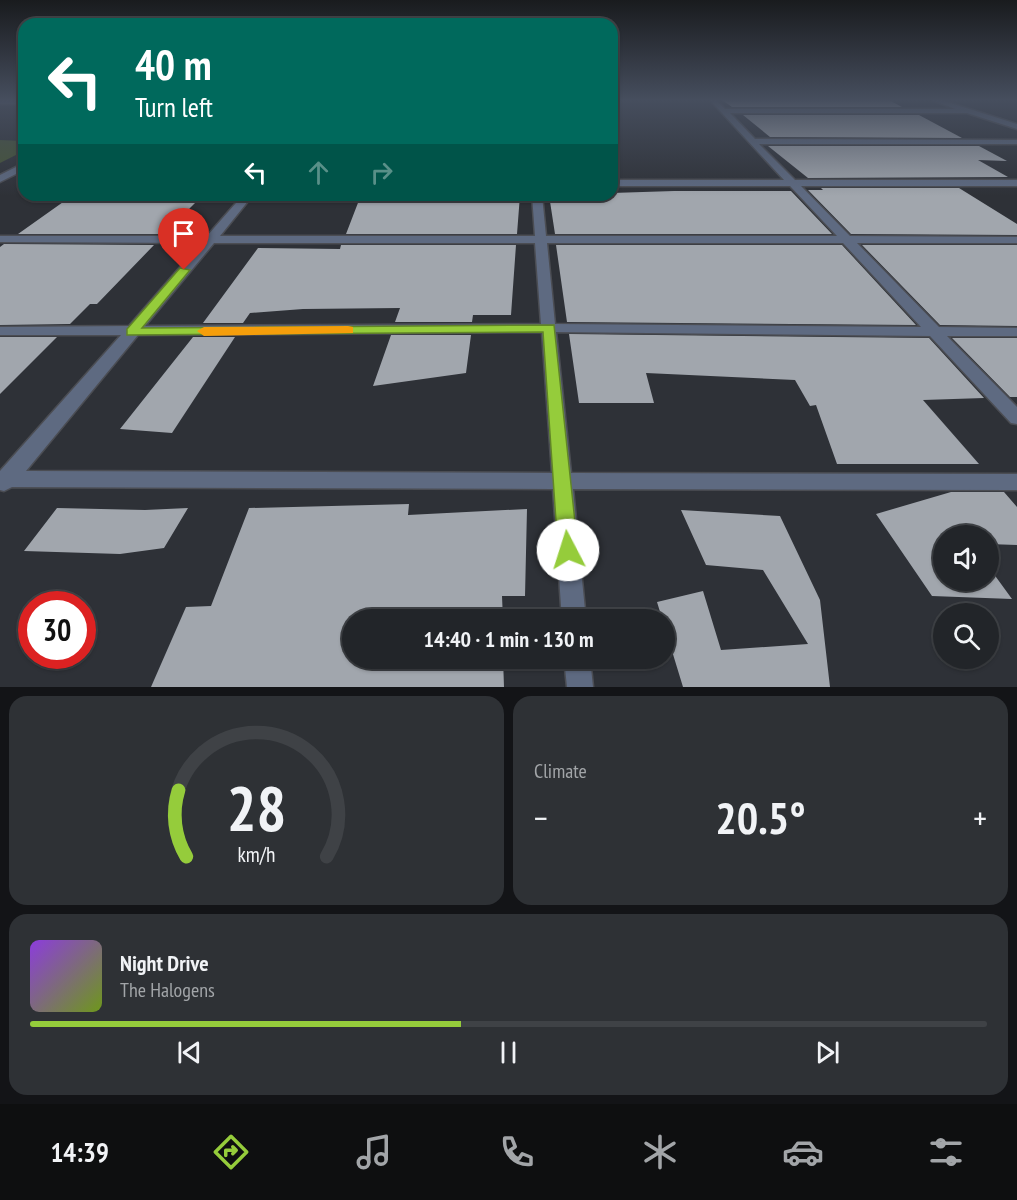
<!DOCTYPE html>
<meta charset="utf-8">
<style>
:root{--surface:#222529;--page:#2e3135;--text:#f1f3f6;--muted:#a2a5a8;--line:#3f4246;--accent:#95cc3b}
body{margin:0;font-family:"PT Sans Narrow",sans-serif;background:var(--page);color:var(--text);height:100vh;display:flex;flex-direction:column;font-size:22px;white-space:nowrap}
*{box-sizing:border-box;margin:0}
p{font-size:20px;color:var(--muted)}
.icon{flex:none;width:33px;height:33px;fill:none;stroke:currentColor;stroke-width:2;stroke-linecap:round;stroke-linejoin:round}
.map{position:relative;height:687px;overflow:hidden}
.details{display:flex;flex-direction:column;gap:9px;padding:9px;background:#131417;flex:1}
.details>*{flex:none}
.banner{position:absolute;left:18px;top:18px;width:600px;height:183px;border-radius:18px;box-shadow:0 2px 4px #0004,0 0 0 2px var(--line);background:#00695c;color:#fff;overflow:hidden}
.buttons{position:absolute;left:933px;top:525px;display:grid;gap:12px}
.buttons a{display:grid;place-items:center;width:66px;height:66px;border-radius:50%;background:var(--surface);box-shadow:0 2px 4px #0004,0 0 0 2px var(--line);font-size:30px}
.speed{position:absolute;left:18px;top:591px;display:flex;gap:12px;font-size:30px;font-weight:700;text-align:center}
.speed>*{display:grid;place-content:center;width:78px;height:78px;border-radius:50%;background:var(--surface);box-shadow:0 2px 4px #0004,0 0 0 2px var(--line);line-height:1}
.speed .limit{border:9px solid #d22;background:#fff;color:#111}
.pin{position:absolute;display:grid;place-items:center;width:51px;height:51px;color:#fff;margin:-62px -26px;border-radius:50% 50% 50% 0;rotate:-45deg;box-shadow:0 0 6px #0007}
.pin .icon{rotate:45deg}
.me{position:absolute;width:66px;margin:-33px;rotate:355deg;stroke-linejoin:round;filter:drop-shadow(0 0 4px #0008)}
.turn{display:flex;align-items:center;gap:21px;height:126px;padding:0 18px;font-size:27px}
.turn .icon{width:78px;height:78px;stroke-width:2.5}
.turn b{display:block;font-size:42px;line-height:51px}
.lanes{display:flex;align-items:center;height:57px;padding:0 18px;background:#0003;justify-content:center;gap:30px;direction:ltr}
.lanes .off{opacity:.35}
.big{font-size:45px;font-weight:700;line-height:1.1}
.details .tile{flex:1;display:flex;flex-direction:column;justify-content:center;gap:9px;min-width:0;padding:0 21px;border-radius:18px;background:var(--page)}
.details .dial{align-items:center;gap:0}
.dial svg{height:156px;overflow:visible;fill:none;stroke:var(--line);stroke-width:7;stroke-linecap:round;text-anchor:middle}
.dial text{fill:var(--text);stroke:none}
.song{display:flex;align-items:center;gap:18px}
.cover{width:72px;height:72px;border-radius:9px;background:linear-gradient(135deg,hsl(270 70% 55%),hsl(80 70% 35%))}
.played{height:6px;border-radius:3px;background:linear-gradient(90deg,var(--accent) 45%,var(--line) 45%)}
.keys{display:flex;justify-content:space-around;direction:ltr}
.heat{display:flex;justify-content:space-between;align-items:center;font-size:33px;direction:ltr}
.details .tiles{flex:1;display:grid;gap:9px;grid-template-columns:1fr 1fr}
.tile:last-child{grid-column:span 2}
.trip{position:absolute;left:342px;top:609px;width:333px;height:60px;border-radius:30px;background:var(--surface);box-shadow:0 2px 4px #0004,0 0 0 2px var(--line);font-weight:700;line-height:60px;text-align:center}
.dock{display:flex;height:96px;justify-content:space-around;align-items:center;background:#0e0f10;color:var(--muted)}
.dock .icon{width:42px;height:42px}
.dock .selected{color:var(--accent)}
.dock b{font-size:27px;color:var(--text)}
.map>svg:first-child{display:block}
.green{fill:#465534}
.building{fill:#a1a6ad}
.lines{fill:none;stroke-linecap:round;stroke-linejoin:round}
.minor-casing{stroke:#4b4d53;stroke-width:3}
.minor{fill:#5e6a81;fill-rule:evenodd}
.route{fill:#95cc3b;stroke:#618526;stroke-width:1.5}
.slow{fill:#f59e0b}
</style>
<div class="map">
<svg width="1017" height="687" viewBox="0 0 1017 687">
<rect width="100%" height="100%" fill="#2e3137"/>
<!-- green -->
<path class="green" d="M0 140 24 141V151L0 163Z"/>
<!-- building -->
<path class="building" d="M722 100H889L902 107H732Z
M743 115H919L962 138 770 137Z
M768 146H979L1007 161 978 160 1008 177 808 178Z
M821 188H959L1017 224V235L851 234 808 190H823Z
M674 191H791L832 234H555L549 195Z
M73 195H203L164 234H18Z
M361 195H520L517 234H346Z
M4 244 154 245 97 304H90L70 324 0 325V247Z
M341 245H516L511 315H473L472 322H395L400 308 303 309 250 313 243 323H203L258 248 340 249Z
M556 245H842L916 325 567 322Z
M862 245H1017V326L940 325Z
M569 334 929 338 984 398 923 400 979 464H837L816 405 810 406 795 380 646 373 654 403H579Z
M391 335H471L466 373 373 386Z
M0 337H57L0 394Z
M193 337H235L172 433 120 429Z
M952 338H1017V397H1010Z
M951 492H1004L1017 507V545L988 544V536H944V580H988V566L1012 599 932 596 876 514Z
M409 504 408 515 527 509 525 596H502L503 620H352V658H503L504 687H151L186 607 211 606 249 508Z
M57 508 145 510 188 508 164 548 120 554 24 551Z
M681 510 780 516 820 600 830 687H683L657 602 703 591 721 650 808 644 763 570 706 565Z"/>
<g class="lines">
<defs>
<path id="minor" d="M0 100H24V104H0Z
M710 100H716L725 109H955L932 100H941L1017 124V129L967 113H730L755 139 1017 140V144H759L795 180H1017V186H801L850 236 1017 237V243H857L939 327 1017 328V336H947L1017 407V424L1011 423 930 336 556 332 571 473 1017 474V490L573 489 586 620H562L553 489 12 487 4 491 0 490V471L121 335H0V327L129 326 201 243 0 242V236H207L243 195H253L220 236H535L532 195H542L546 236H837L790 186H612V180H784ZM214 243H535L541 324 145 326ZM547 243H843L921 327 555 324ZM542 332 552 473 26 471 138 335Z
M24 163V170L0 182V175Z
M564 658H590L593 687H567Z"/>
</defs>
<!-- minor casing -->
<use href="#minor" class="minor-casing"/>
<!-- minor -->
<use href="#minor" class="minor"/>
</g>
<!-- sky -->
<linearGradient id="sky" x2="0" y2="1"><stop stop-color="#191b1e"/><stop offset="0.51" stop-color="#464e5e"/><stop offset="1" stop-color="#464e5e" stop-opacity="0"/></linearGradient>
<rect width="1017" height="196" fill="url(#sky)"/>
<!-- route -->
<path class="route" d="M180 268 190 270 142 328 554 325 578 550 575 556 568 559 561 556 558 550 543 332 127 335V329Z"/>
<!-- slow -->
<path class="slow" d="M348 326 353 327V333L204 336 197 331 204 327Z"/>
</svg>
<div class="buttons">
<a><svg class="icon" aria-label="sound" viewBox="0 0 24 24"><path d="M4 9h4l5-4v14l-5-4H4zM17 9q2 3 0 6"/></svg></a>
<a><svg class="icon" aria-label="search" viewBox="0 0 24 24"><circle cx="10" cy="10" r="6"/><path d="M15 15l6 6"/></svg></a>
</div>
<div class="speed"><div class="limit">30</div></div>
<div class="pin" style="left:184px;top:270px;background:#d93025"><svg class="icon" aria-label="arrive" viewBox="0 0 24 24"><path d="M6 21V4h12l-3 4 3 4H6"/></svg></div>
<svg class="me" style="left:568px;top:550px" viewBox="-20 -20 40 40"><circle r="19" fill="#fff"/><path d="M0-13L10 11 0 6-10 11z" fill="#95cc3b"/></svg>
<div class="trip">14:40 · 1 min · 130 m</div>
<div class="banner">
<div class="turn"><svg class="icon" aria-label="left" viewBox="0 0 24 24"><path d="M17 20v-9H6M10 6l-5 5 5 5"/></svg><div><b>40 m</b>Turn left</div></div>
<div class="lanes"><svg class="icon" aria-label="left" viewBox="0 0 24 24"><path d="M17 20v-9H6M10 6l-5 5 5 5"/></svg><svg class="icon off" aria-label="ahead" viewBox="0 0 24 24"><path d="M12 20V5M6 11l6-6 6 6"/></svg><svg class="icon off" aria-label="right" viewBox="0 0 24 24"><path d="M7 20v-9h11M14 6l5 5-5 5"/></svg></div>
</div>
</div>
<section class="details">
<div class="tiles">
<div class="tile dial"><svg viewBox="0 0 100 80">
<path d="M14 69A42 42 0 1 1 86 69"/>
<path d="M14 69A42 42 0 0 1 10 35" stroke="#95cc3b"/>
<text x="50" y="56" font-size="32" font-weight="700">28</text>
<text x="50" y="72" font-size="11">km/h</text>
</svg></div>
<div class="tile"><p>Climate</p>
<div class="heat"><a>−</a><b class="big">20.5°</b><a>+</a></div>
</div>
<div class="tile">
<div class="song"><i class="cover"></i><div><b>Night Drive</b><p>The Halogens</p></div></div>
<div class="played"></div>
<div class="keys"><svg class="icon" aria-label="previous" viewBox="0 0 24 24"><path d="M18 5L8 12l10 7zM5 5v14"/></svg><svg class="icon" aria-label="pause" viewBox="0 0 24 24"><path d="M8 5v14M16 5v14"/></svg><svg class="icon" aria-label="next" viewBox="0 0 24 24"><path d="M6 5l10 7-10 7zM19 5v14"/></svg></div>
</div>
</div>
</section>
<nav class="dock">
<b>14:39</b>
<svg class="icon selected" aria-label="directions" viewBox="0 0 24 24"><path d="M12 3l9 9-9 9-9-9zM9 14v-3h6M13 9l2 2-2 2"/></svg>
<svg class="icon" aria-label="music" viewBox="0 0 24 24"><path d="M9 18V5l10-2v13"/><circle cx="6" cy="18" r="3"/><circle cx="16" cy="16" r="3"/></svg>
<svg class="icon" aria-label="phone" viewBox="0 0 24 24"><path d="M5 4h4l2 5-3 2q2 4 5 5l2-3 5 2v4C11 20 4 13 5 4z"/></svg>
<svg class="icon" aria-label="climate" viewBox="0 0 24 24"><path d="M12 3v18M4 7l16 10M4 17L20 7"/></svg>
<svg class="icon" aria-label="car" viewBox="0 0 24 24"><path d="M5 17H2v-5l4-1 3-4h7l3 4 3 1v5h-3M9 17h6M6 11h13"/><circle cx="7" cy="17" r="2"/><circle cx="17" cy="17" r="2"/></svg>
<svg class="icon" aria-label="filters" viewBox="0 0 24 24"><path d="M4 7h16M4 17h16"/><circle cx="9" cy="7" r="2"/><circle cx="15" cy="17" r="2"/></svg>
</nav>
